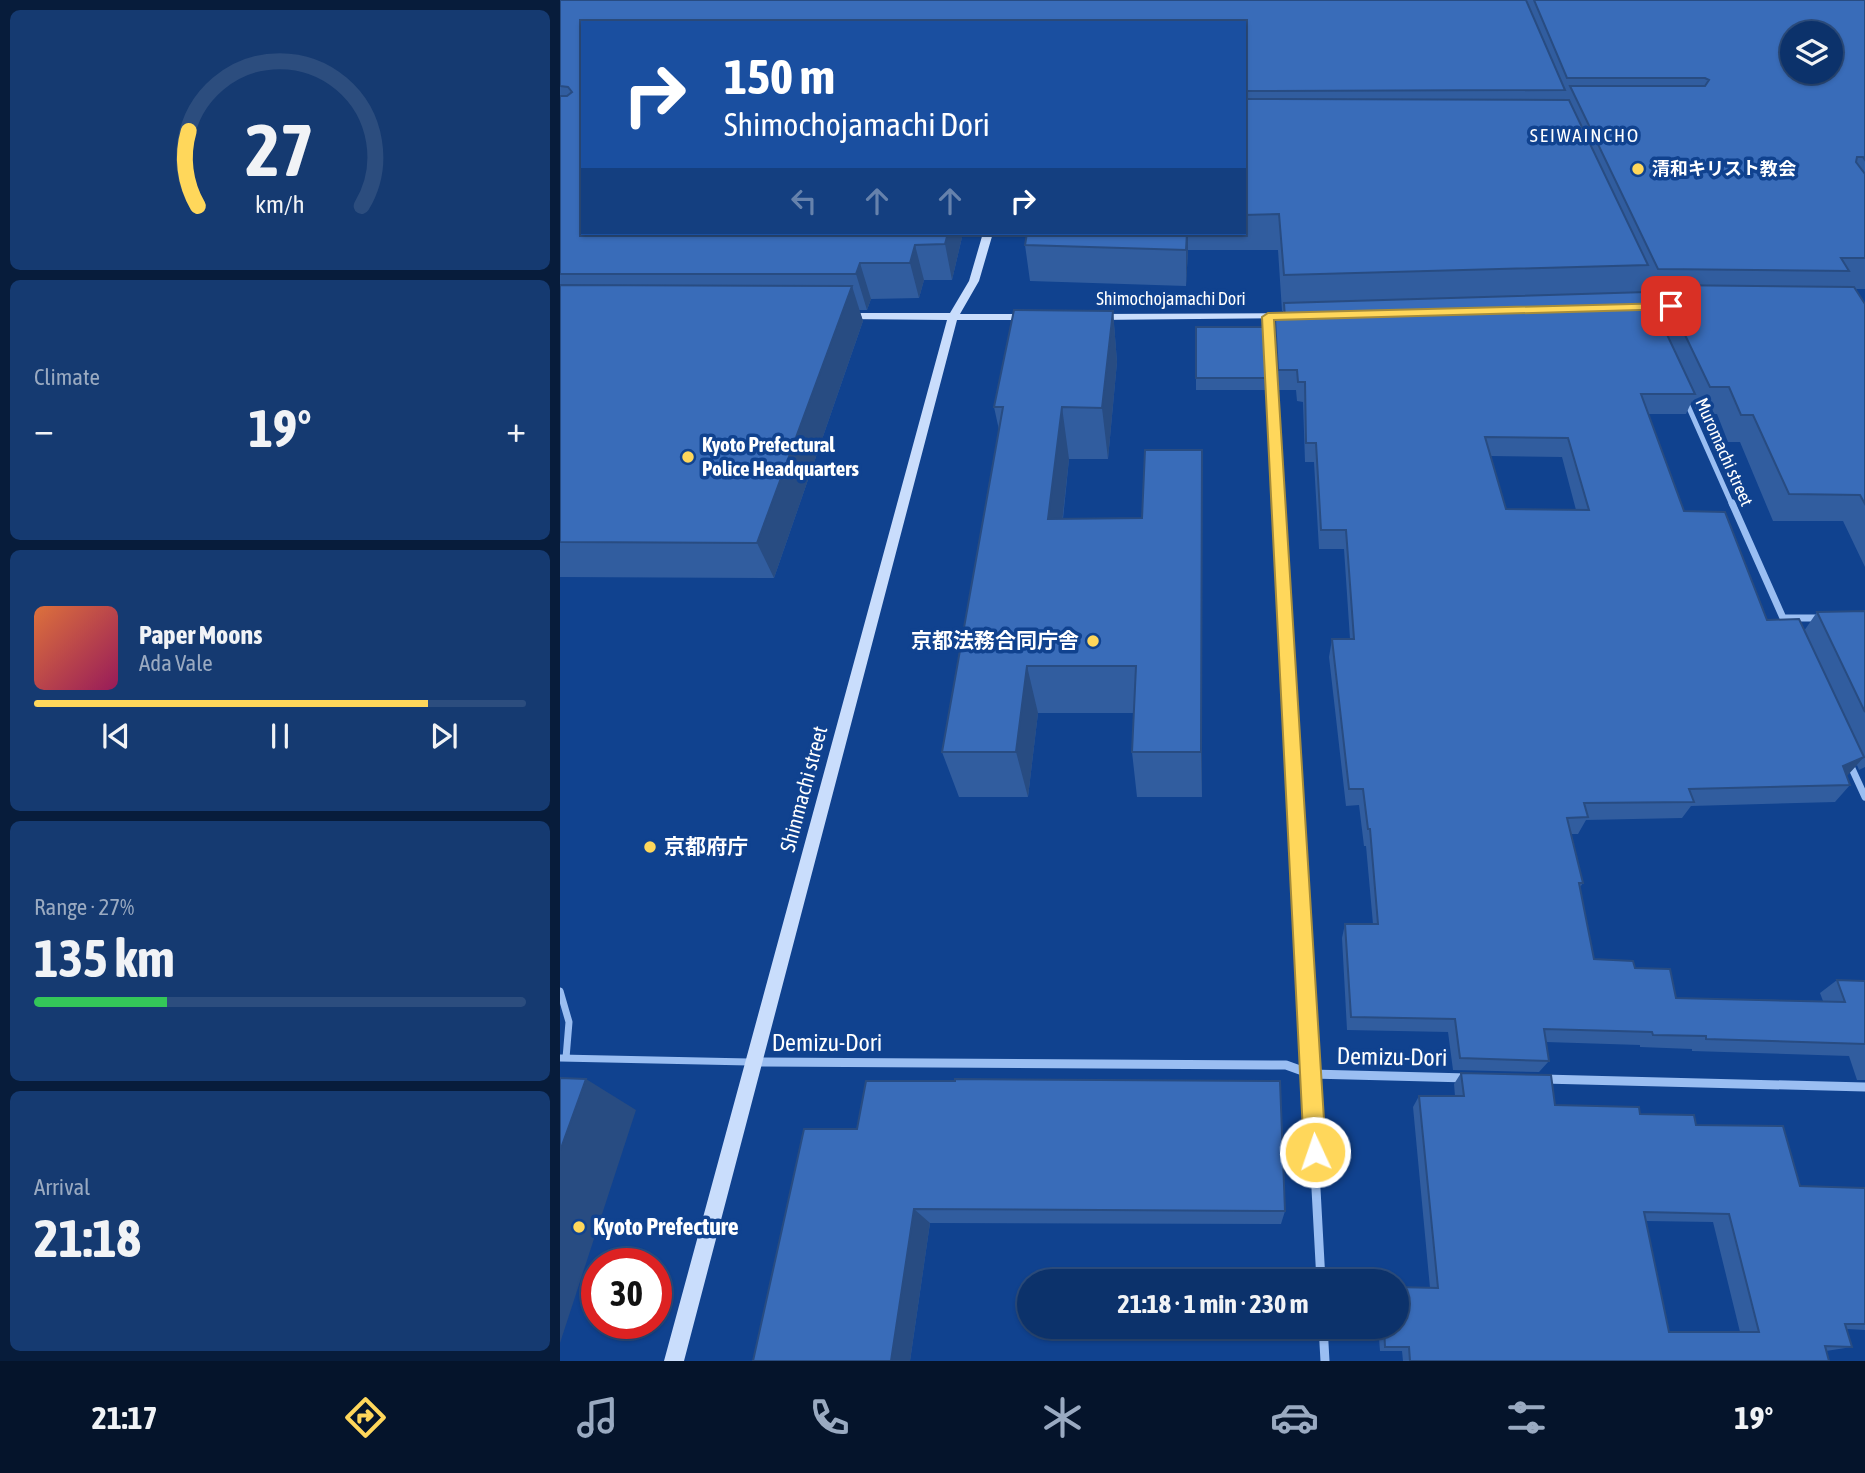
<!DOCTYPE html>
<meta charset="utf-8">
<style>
:root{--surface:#0c326b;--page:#153a71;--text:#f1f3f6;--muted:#9aaac1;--line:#2c4d7e;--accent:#ffd75b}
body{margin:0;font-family:"Asap Condensed","Noto Sans JP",sans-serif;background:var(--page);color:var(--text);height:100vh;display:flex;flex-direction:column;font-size:26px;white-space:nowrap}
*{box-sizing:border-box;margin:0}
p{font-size:23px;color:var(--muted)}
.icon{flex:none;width:38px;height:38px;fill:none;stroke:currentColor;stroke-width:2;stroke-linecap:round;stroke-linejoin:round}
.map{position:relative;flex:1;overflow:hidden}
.side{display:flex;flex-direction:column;gap:10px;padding:10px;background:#071c3b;width:560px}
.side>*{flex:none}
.guide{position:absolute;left:21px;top:21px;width:665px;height:214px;border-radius:0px;box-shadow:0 2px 5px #0004,0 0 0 2px var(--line);background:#1a4fa0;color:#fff;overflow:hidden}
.fabs{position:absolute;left:1220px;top:21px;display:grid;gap:14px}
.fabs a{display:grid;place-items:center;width:63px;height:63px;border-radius:50%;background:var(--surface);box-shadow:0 2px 5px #0004,0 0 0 2px var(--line);font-size:35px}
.speed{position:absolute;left:21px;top:1248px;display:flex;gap:14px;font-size:35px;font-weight:700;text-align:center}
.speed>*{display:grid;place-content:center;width:91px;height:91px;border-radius:50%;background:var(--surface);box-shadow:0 2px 5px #0004,0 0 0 2px var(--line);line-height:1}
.speed .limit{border:10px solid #d22;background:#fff;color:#111}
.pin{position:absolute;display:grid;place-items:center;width:60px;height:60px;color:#fff;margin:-30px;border-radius:14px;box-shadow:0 4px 10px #0006}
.me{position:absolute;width:77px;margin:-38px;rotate:357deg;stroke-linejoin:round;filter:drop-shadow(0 0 5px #0008)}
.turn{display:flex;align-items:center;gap:24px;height:147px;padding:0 28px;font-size:32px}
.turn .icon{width:91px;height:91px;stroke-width:2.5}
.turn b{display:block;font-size:49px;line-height:60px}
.lanes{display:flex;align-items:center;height:66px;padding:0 28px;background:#0003;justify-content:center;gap:35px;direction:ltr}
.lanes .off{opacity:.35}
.big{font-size:52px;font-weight:700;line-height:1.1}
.side .widget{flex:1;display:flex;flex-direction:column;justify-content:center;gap:10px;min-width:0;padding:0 24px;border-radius:10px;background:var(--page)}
.side .dial{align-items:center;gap:0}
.dial svg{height:182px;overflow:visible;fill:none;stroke:var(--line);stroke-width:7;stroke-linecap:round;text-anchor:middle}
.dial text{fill:var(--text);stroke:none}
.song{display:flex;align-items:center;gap:21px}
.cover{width:84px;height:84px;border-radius:10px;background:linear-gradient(135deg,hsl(20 70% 55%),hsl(330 70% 35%))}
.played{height:7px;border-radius:4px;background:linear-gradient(90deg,var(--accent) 80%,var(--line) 80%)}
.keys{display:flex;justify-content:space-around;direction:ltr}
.heat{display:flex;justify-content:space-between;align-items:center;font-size:38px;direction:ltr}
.charge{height:10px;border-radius:5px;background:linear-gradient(90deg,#34c759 27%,var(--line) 0)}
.trip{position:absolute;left:457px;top:1269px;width:392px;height:70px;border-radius:35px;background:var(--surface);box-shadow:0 2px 5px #0004,0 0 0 2px var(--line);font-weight:700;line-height:70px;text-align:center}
.menu{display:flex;height:112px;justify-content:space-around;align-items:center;background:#05142b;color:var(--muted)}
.menu .icon{width:49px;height:49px}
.menu .current{color:var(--accent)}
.menu b{font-size:32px;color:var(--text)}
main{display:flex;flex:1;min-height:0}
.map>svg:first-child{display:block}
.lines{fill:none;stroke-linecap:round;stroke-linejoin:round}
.lane{stroke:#9abef2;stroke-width:7}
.street-far2{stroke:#9abef2;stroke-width:5}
.street-far1{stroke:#9abef2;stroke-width:7}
.street{stroke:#9abef2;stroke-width:9}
.secondary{fill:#c9ddfc;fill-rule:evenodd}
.wall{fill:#315d9f;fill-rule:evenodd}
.shaded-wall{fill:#284c82}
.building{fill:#396cb9;stroke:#284c82;stroke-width:2;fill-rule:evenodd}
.route{fill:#ffd75b;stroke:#a68c3b;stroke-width:2}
.poi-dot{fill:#ffd75b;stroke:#10428f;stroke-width:2.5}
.labels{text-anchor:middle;stroke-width:7;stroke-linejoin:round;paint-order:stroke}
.far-poi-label{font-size:18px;font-weight:bold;fill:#fff;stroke:#10428f;text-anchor:start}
.far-street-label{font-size:18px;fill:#fff;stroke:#10428f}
.far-neighbourhood-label{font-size:19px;letter-spacing:2px;fill:#fff;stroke:#10428f}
.poi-label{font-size:21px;font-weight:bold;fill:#fff;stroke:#10428f;text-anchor:start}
.street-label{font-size:21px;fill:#fff;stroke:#10428f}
.near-street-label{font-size:24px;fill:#fff;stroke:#10428f}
.near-poi-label{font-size:24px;font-weight:bold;fill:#fff;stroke:#10428f;text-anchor:start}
</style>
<main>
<section class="side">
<div class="widget dial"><svg viewBox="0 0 100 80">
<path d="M14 69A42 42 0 1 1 86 69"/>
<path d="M14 69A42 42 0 0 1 10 36" stroke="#ffd75b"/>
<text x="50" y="56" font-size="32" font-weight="700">27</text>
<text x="50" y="72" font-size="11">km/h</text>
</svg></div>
<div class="widget"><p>Climate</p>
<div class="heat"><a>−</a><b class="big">19°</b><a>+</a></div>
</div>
<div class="widget">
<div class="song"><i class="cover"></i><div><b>Paper Moons</b><p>Ada Vale</p></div></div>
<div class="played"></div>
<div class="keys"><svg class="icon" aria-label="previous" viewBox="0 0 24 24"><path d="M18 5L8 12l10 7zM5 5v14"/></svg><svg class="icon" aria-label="pause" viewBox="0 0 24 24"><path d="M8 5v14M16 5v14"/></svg><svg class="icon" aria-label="next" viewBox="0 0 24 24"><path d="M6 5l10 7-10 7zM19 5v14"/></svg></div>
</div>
<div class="widget"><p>Range · 27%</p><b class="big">135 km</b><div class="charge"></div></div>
<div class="widget"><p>Arrival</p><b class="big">21:18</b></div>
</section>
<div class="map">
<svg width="1305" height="1361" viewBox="0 0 1305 1361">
<rect width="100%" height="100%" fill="#10428f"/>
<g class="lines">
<!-- lane -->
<path class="lane" d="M0 991 9 1022 6 1058
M0 1058 189 1062"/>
<!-- street-far2 -->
<path class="street-far2" d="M708 317 718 505
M1125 399 1172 505"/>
<!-- street-far1 -->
<path class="street-far1" d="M718 503 739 877
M1172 503 1227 627
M1223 618H1262
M1289 762 1305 797"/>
<!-- street -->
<path class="street" d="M739 875 761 1281
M193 1062 726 1065 751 1074 908 1078
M983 1079 1305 1087
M763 1326 765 1361"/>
<!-- secondary -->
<path class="secondary" d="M423 233H433L419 281 400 314H471L476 317 471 320H397L124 1361H104L387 320 285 319 280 316 285 313H390L409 281Z
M741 313 746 316 745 318 537 320 532 317 537 314Z"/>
</g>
<!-- wall -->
<path class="wall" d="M0 0H1305V289H1296L1305 304V567L1283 521H1213L1180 442H1168L1157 414H1138L1132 401 1126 414H1088L1124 511 1207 620 1244 631 1257 612 1305 611V767L1299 770 1297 765 1286 775 1290 785 1275 802 1131 806 1122 818 1026 820 1018 834H1011L1023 883 1020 887 1034 959 1075 968 1116 998 1263 1001 1260 993 1277 980 1305 981V1080H1297L1289 1056 1132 1051V1049L1080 1047V1045L986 1042 989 1061 979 1072 893 1070 888 1032 787 1030 782 938 785 924H813L806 846H804L799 805 786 806 769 657 772 639H790L784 549H759L754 462H745L743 402 737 401 736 390H717L714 339 715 319H723V311H722L718 250H628L626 286 470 281 465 245 467 233H684V23L23 233H403L392 280H364L359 298 311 299 307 310H299L303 321 214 578 0 577ZM931 456 1002 457 1016 510 946 509Z
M553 311 557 362 548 459H509L503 519 582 518 642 450V797H577L572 752 574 713H478L468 797H399L382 752 439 430 434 407Z
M636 327 707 378V390H636Z
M901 1073 995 1105 1080 1114 1136 1125 1240 1186 1305 1188V1330L1287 1329 1292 1347 1266 1351 1269 1361H843L842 1351H820L818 1326H836L870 1288 853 1107 859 1096H895L894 1084ZM1086 1221 1153 1222 1180 1332H1109Z
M244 1129 725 1211 721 1224 370 1223 350 1361H193Z"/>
<!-- shaded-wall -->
<path class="shaded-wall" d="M388 233H403L392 280 385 244Z
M627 233H628V250L626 286V250Z
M355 245 364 280 359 298 350 263Z
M300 263 311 299 307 310 296 274Z
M292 286 303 321 214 578 197 543Z
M553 311 557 362 548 459 542 408Z
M502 407 509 459 497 569 488 519Z
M642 450V797L641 752Z
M467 666 478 713 468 797 456 752Z
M1304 757 1288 775 1268 783 1283 766Z
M26 1079 76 1110 0 1343V1151Z
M354 1209 370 1223 350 1361H331Z"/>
<!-- building -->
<path class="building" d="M0 0H966L1005 90 684 91V23H23V233H388L385 244 355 245 350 263H300L296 274H0V96H7L12 92 8 87 0 86Z
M974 0H1305V160L1303 157H1297L1296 162 1305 174V258H1281L1289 271 1098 269 1010 86H1145L1149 80 1145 78H1007ZM1232 33H1270V72H1232Z
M684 99 1009 100 1088 265 724 275 719 214 684 215Z
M467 233H627L626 250 465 245Z
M0 285 292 286 197 543 0 542Z
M1101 285 1294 287 1305 304V504L1300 495 1229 494 1193 415H1181L1169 387H1150Z
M1087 292 1135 394H1081L1124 511 1165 512 1207 620 1239 619 1304 757 1283 766 1290 785 1129 789 1134 802 1024 803 1028 817 1007 818 1023 883H1019L1034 959 1073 961 1075 968 1110 969 1116 998 1285 1002 1277 980 1305 981V1044L1146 1039V1036L1093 1035 1092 1032 984 1029 989 1061 900 1058 895 1019 791 1017 785 924H818L810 829H808L803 789H789L772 639H794L786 530H761L756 443H746L745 382H738L737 370H718L715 319H725L724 303ZM925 437 1008 438 1029 510 946 509Z
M454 310 553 311 542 408 502 407 488 519 582 518 585 450H642L641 752H572L576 666H467L456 752H382L443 407H434Z
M636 327H704L707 378H636Z
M1305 611V712L1257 612Z
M901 1073 991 1075 995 1105 1079 1107 1080 1114 1134 1115 1136 1125 1223 1126 1240 1186 1305 1188V1324H1285L1292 1347 1265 1346 1269 1361H850L849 1347H825L824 1326H836V1287L878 1288 859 1096H904ZM1084 1212 1169 1214 1199 1332H1109Z
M0 1078 26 1079 0 1151Z
M395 1079 720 1081 725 1211 354 1209 331 1361H193L244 1129H297L306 1081H395Z"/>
<!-- route -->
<path class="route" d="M1111 303 1117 306 1115 309 714 320 766 1152 762 1159 755 1162 747 1159 744 1152 702 317 708 313Z"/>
<!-- markers -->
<g class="poi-dot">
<circle cx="1078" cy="169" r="7"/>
<circle cx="128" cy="457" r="7"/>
<circle cx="533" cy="641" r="7"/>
<circle cx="90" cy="847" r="7"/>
<circle cx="19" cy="1227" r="7"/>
</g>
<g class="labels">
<!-- far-poi labels -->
<g class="far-poi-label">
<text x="1092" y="175">清和キリスト教会</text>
</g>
<!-- far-street labels -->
<g class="far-street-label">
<text x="611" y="305">Shimochojamachi Dori</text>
<text transform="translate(1164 452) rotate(66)" y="6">Muromachi street</text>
</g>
<!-- far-neighbourhood labels -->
<g class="far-neighbourhood-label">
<text x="1025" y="142">SEIWAINCHO</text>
</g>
<!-- poi labels -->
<g class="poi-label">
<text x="142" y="452">Kyoto Prefectural<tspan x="142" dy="24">Police Headquarters</tspan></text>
<text x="519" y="648" text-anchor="end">京都法務合同庁舎</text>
<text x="104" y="854">京都府庁</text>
</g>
<!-- street labels -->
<g class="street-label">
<text transform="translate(244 789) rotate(-75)" y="7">Shinmachi street</text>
</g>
<!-- near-street labels -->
<g class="near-street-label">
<text x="267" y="1051">Demizu-Dori</text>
<text transform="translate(832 1057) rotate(1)" y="8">Demizu-Dori</text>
</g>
<!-- near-poi labels -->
<g class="near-poi-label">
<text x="33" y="1235">Kyoto Prefecture</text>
</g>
</g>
</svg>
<div class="fabs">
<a><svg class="icon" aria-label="layers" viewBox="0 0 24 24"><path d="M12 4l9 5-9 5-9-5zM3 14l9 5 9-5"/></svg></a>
</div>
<div class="speed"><div class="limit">30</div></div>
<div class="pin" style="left:1111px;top:306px;background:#d93025"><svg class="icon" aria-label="arrive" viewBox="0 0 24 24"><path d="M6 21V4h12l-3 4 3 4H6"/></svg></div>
<svg class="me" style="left:755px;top:1152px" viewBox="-20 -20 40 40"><circle r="17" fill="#ffd75b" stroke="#fff" stroke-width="3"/><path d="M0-11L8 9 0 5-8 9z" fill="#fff"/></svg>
<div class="trip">21:18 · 1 min · 230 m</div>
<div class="guide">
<div class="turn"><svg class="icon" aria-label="right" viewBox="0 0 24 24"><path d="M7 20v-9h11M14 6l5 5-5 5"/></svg><div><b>150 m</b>Shimochojamachi Dori</div></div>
<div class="lanes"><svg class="icon off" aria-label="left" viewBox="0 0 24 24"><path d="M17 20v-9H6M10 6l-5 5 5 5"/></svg><svg class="icon off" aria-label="ahead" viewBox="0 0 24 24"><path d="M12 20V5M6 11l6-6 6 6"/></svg><svg class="icon off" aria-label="ahead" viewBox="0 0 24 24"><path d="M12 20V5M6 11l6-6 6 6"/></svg><svg class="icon" aria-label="right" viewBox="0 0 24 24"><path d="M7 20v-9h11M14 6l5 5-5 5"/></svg></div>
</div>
</div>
</main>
<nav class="menu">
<b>21:17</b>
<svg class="icon current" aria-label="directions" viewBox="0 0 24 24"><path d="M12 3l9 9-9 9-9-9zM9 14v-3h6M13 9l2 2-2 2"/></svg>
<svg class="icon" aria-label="music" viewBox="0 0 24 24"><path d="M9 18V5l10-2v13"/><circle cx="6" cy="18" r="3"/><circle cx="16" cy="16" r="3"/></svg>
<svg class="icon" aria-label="phone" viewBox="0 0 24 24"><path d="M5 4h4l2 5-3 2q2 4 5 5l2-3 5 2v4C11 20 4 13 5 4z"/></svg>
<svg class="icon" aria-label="climate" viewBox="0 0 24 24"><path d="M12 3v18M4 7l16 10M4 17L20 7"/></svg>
<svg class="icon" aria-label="car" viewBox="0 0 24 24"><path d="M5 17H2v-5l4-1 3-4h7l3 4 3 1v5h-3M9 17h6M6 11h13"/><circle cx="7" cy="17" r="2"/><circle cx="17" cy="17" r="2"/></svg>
<svg class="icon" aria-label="filters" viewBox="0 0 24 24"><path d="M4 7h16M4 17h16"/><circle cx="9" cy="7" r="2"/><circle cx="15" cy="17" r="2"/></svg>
<b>19°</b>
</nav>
